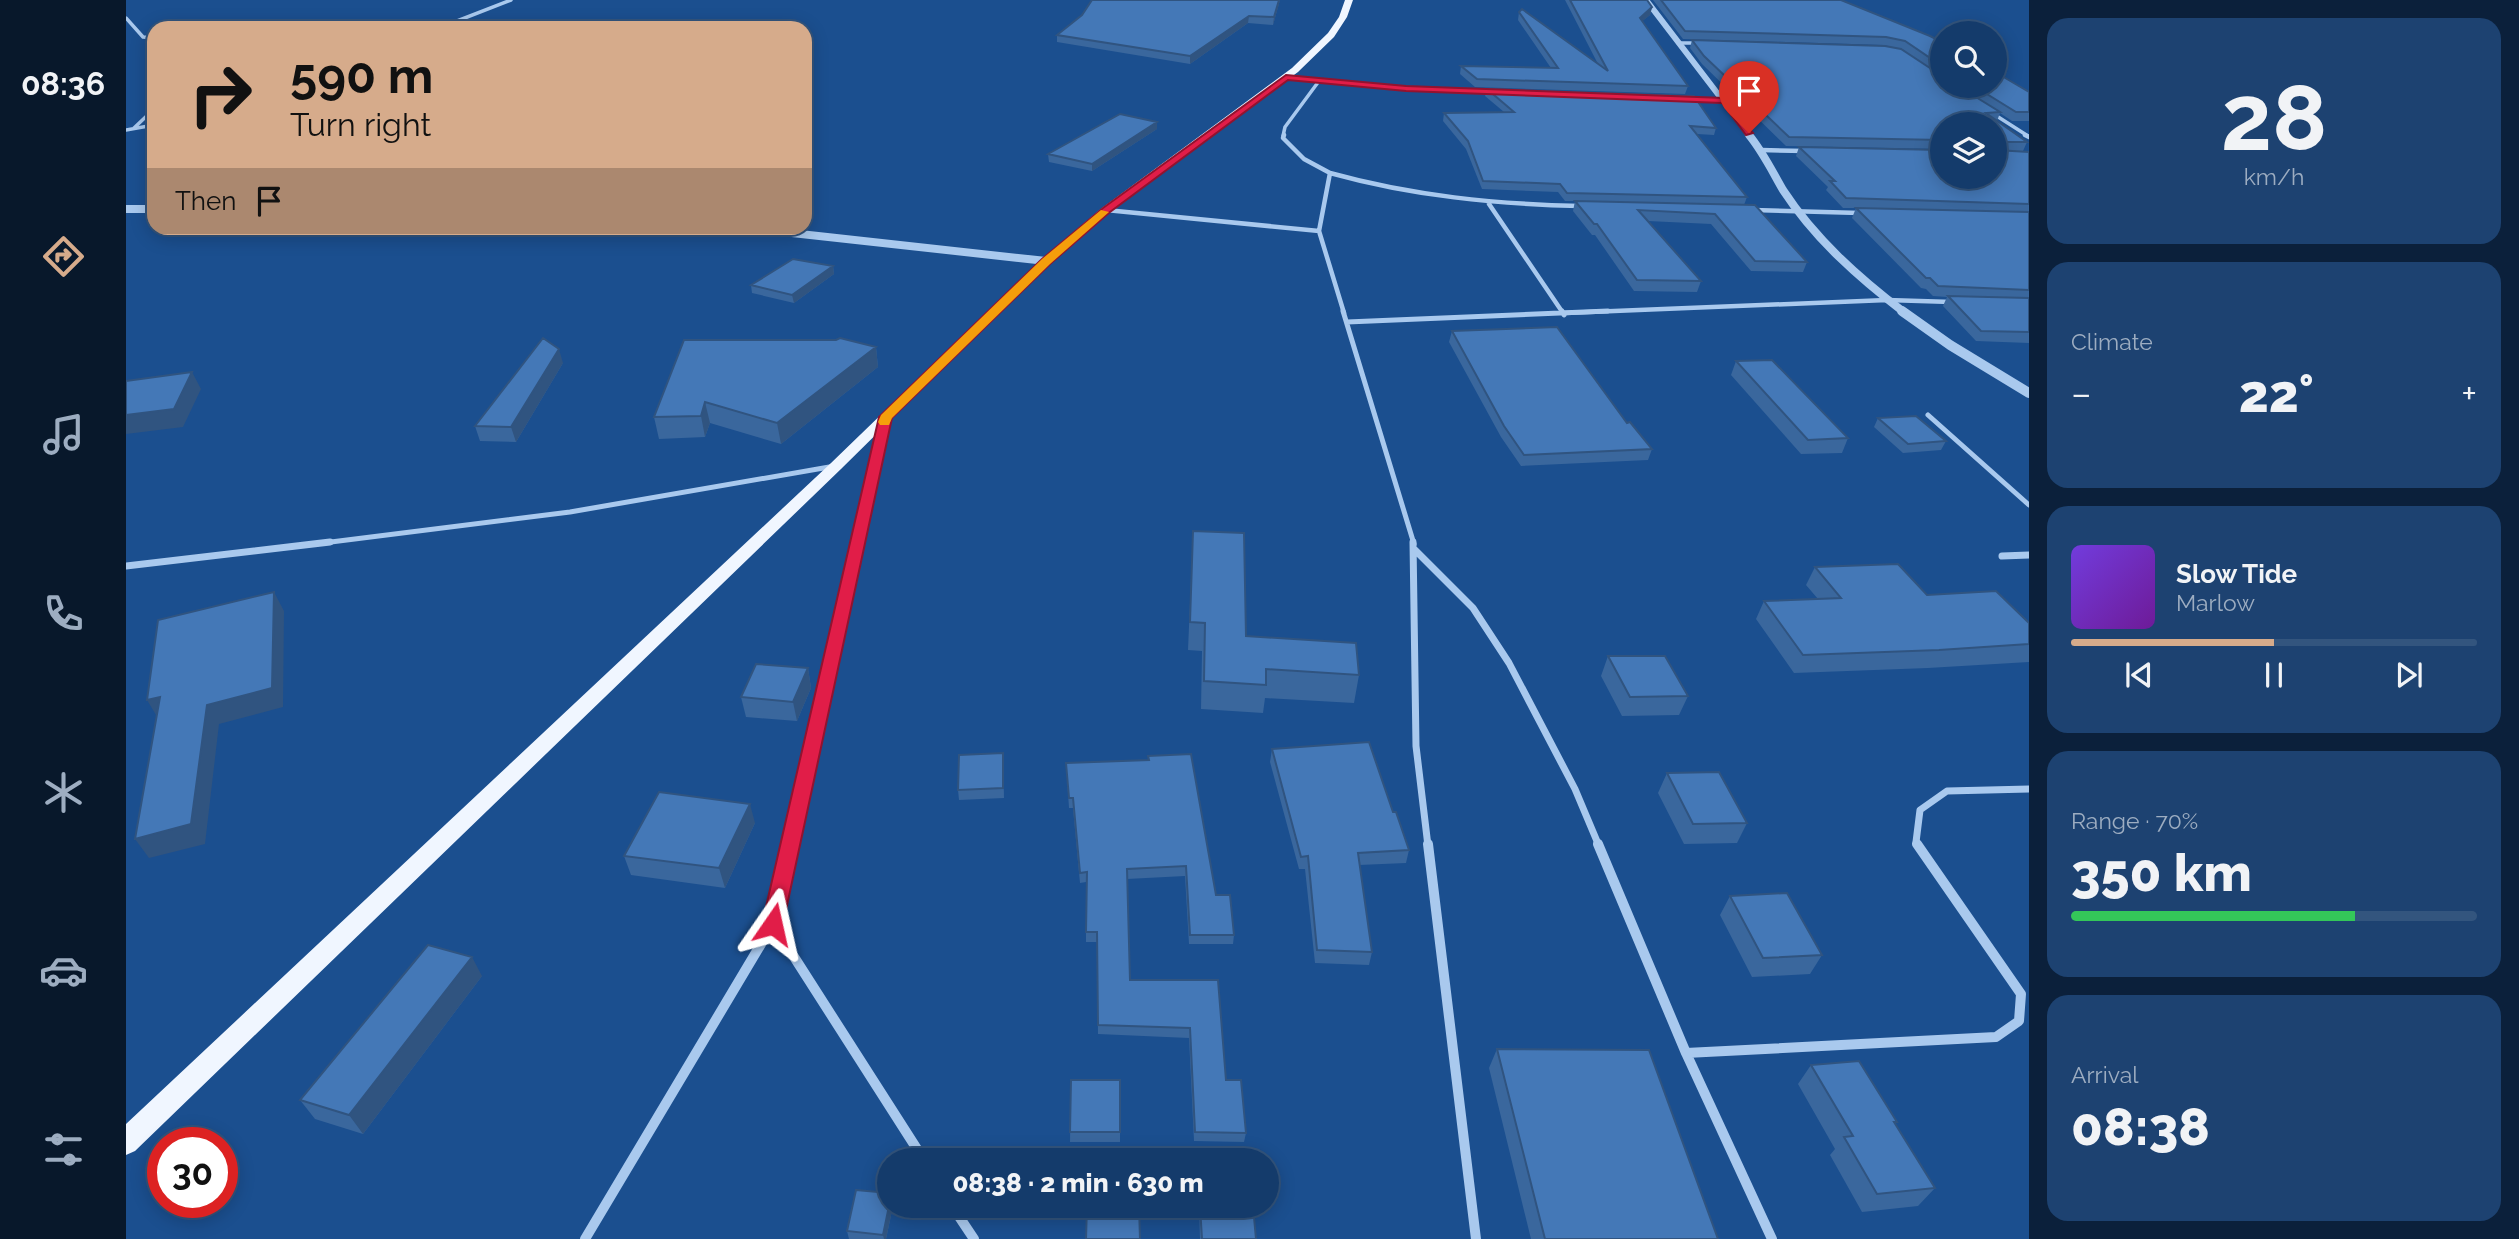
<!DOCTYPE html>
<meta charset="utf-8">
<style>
:root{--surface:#143b6b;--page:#1d4271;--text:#f1f3f6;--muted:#9dadc1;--line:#33557e;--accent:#d6ab8b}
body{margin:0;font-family:Raleway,sans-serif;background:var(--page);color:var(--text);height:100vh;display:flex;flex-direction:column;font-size:26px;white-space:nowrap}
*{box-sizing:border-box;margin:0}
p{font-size:23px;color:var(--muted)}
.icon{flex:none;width:38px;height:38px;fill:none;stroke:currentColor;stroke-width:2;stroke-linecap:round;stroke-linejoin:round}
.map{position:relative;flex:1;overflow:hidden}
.details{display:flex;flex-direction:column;gap:18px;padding:18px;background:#0b203b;width:490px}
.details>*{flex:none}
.guide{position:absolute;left:21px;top:21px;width:665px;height:214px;border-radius:21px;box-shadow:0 4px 18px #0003,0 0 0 2px var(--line);background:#d6ab8b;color:#111;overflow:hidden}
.tools{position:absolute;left:1804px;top:21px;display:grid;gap:14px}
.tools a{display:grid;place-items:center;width:77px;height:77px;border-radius:50%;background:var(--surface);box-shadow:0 4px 18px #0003,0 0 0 2px var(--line);font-size:35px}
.speed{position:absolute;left:21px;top:1127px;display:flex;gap:14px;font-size:35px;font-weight:700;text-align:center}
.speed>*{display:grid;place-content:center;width:91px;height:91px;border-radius:50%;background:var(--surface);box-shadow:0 4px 18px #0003,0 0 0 2px var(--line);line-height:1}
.speed .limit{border:10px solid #d22;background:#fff;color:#111}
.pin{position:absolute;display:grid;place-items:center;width:60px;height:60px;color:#fff;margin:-72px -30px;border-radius:50% 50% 50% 0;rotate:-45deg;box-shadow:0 0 7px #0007}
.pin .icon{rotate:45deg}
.me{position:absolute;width:77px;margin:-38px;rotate:11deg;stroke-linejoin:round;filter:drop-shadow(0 0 5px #0008)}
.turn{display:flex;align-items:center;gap:24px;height:147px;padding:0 28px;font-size:32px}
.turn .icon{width:91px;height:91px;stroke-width:2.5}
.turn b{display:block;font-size:49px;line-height:60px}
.then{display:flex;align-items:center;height:66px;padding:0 28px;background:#0003;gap:14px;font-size:26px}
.big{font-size:52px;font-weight:800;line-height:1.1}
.details .widget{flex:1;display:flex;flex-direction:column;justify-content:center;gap:10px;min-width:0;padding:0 24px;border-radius:21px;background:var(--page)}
.details .dial{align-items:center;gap:0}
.dial b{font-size:91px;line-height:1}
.song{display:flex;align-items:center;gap:21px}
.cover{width:84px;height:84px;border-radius:10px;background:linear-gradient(135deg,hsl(260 70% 55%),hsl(280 70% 35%))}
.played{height:7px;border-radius:4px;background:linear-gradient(90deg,var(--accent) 50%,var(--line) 50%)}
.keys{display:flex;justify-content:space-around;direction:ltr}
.heat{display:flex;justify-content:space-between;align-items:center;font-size:38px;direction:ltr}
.charge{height:10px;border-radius:5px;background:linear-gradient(90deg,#34c759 70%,var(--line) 0)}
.trip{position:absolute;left:751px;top:1148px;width:402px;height:70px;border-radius:35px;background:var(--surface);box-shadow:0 4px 18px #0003,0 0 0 2px var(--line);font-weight:800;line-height:70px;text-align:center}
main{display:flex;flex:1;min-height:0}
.tab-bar{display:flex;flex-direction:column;width:126px;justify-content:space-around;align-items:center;background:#08182b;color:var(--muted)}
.tab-bar .icon{width:49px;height:49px}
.tab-bar .selected{color:var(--accent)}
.tab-bar b{font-size:32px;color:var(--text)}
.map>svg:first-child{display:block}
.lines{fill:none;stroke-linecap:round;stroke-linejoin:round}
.minor-far4{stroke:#a9c9ee;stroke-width:3.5}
.minor-far3{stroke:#a9c9ee;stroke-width:4.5}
.minor-far2{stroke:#a9c9ee;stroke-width:5}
.minor-far1{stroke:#a9c9ee;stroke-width:7}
.minor{stroke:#a9c9ee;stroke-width:10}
.tertiary-far2{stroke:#a9c9ee;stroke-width:6}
.tertiary-far1{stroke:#a9c9ee;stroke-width:8}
.tertiary{stroke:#a9c9ee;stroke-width:10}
.primary{fill:#f0f6ff;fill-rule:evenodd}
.wall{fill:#3a679d}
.shaded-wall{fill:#305480}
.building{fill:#4478b7;stroke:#305480;stroke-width:2}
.route{fill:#e11d48;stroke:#92132f;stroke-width:2}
.slow{fill:#f59e0b}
</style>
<main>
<nav class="tab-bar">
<b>08:36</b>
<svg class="icon selected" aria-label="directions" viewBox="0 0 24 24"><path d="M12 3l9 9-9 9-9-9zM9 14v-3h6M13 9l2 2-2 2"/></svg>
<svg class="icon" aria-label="music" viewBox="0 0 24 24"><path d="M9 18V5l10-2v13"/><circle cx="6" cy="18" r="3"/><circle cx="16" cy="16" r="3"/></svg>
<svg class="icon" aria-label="phone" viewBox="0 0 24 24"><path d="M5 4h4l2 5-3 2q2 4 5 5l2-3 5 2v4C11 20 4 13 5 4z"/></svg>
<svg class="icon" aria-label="climate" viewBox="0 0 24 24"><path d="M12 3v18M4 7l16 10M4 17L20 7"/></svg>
<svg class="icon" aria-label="car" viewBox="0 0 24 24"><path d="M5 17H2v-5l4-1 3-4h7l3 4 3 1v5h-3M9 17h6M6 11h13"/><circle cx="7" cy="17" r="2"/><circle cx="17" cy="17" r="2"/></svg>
<svg class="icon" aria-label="filters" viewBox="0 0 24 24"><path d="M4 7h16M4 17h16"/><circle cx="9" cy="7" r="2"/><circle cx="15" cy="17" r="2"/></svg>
</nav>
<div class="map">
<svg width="1903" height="1239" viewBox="0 0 1903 1239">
<rect width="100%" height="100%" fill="#1b4f8f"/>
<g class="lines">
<!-- minor-far4 -->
<path class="minor-far4" d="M0 18 17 37 28 38
M313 28 385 0
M1554 43H1574
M1160 78 1280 89 1370 92
M1564 99 1598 100
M1866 113 1902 136
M8 128 28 109
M0 130 28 125
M1157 136 1159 127 1193 81"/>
<!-- minor-far3 -->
<path class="minor-far3" d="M1158 135 1157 138 1178 159 1204 173 1193 231 1218 313
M1899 135 1903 137
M1635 150 1679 151
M1204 173C1287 196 1369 204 1454 206
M1363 204 1437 313
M980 210 1193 231
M1627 210 1734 213
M1439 313 1761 300 1826 302"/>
<!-- minor-far2 -->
<path class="minor-far2" d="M1217 311 1288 544
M1436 311 1438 315
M1221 322 1482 311
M1802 415 1903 505
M189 544 444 512 709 466
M731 544 759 419"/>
<!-- minor-far1 -->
<path class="minor-far1" d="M1287 542 1290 746 1302 846
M1289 550 1347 608 1383 663 1449 789 1473 846
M1876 556 1903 555
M0 566 204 542
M664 846 732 542
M1793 846 1790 842 1794 810 1821 791 1903 789"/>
<!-- minor -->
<path class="minor" d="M665 844 647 924 798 1160
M1302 844 1350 1239
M1472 844 1560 1053 1646 1239
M1560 1053 1870 1037 1893 1021 1895 994 1791 844
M826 1206 848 1239
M459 1239 647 924"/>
<!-- tertiary-far2 -->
<path class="tertiary-far2" d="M1520 0 1624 136"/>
<!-- tertiary-far1 -->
<path class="tertiary-far1" d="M1623 135C1637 152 1646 171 1657 190 1689 239 1733 278 1779 313
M0 209H28
M621 228 920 261"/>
<!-- tertiary -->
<path class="tertiary" d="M1776 311 1824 345 1903 393"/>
<!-- primary -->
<path class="primary" d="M1219 0H1227L1221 17 1208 37 1172 72 984 212 924 263 715 469 9 1151 0 1155V1124L705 463 916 259 976 208 1166 68 1202 33 1213 17Z"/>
</g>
<!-- wall -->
<path class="wall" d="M966 0H1154L1147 25 1122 23 1064 64 931 42V35L956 15Z
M1439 0H1521L1526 7 1524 15 1516 21 1562 86 1559 94 1349 87 1334 74 1335 66 1425 68 1392 20 1393 12 1472 64Z
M1527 0H1715L1816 42V76L1776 49 1757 45 1557 39Z
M1566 40 1816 86H1869L1903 92V121H1886L1874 113 1871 121 1901 142 1897 151 1903 152V343L1850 341 1817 306 1821 297 1807 296 1800 289 1795 288 1726 218 1730 208H1717L1700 190 1702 187 1670 156 1673 147 1869 177 1816 124V149L1660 146 1576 64 1564 48Z
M1361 89 1590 128 1588 135 1571 134 1621 197 1618 205 1681 262 1677 272 1625 271 1585 224 1522 221 1575 281 1571 292 1508 291 1469 235H1466L1447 211 1449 201H1439L1432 192 1356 189 1340 149 1317 121 1318 113 1378 112 1359 96Z
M1031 129 966 171 923 162 922 154Z
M200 228H262L260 229 202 234Z
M707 266 708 274 668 303 626 293 625 285Z
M1326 331 1526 449 1522 460 1395 466 1375 437 1323 342Z
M750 347 752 367 655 444 584 423 579 437 533 439 528 417Z
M1610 361 1722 438 1716 453 1675 454 1605 375Z
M437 363 390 442 354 441 349 426Z
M1752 418 1820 441 1815 450 1777 453 1748 427Z
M1067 531 1120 636 1233 675 1228 703 1139 698 1137 713 1075 709 1076 651 1062 650Z
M1689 567 1801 595 1903 623V662L1802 668 1668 673 1630 619 1638 601 1692 599 1680 585Z
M1482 656 1562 696 1553 715 1496 716 1475 676Z
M682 668 685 688 671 721 620 717 615 697Z
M1146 749 1267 812 1283 850 1280 863 1233 865 1246 952 1243 965 1189 963 1179 869H1173L1144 762Z
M877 753 878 798 833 800 832 790Z
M1022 756 1090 895 1108 935 1107 944H1063L1059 876 1001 879 1004 980H1092L1100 1080 1120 1133 1118 1142 1068 1141 1063 1038 972 1034 971 942H960V882L954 883 947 808H943L940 763 1022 760Z
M1541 773 1621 823 1611 843 1558 844 1532 793Z
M629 823 599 888 505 875 498 856Z
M1604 896 1696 955 1684 974 1626 977 1594 915Z
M356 976 237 1134 189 1119 174 1100Z
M1371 1049 1592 1239H1405L1363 1068Z
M1685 1065 1771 1122 1769 1125 1809 1188 1792 1206 1736 1212 1704 1155 1709 1149 1672 1084Z
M945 1080 994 1132V1142H944Z
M763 1206H767L760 1239H723L721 1231Z
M1073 1206H1127L1130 1239H1074Z"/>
<!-- shaded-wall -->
<path class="shaded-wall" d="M1153 0H1154L1147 25 1148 17Z
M1526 7 1524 15 1512 25 1514 18Z
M1123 16 1122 23 1064 64V56Z
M1031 122V129L966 171V164Z
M707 266 708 274 668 303 666 295Z
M750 347 752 367 655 444 651 423Z
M433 349 437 363 390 442 385 427Z
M66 372 75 389 57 427 0 434V415Z
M579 402 584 423 579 437 575 416Z
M148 592 158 611 157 707 93 724 79 844 23 858 9 839 81 705Z
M682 668 685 688 671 721 667 702Z
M34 697 33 720 21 700Z
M624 804 629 823 599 888 593 868Z
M346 957 356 976 237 1134 223 1115Z
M763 1206H767L760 1239H758L757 1235Z"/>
<!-- building -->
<path class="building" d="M966 0H1153L1148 17 1123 16 1064 56 931 35 956 15Z
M1444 0H1521L1526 7 1514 18 1562 86 1351 79 1335 66 1432 68 1393 12 1396 9 1482 71Z
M1535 0H1715L1804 36 1816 42V66L1779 41 1760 37 1559 31Z
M1566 40 1759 46 1775 49 1816 76V86H1832L1874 112 1860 113 1901 142H1871L1869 145V124H1816V140L1663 137 1578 56Z
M1869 72 1903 92V112H1890L1848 86H1869Z
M1361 89 1568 96 1590 128 1564 126 1621 197 1441 193 1434 184 1357 181 1342 141 1318 113 1388 112Z
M994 114 1031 122 966 164 922 154Z
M1673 147 1816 150V177H1869V147L1870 150 1903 152V204L1720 198 1704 181H1709Z
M1449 201 1629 205 1681 262 1629 261 1589 214 1512 210 1575 281 1511 280 1471 224H1468Z
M1730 208 1903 212V290L1812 286 1804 278H1800Z
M667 259 707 266 666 295 625 285Z
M1822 296 1903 298V332L1855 331Z
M1431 327 1501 423 1504 422 1526 449 1398 455 1378 426 1326 331Z
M417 338 433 349 385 427 349 426Z
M714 338 750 347 651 423 579 402 575 416 528 417 558 340H710Z
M1646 360 1722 438 1682 440 1610 361Z
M66 372 48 409 0 415V381Z
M1790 416 1820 441 1782 444 1752 418Z
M1067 531 1118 533 1120 636 1230 643 1233 675 1140 669V685L1078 681 1079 623 1064 622Z
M1772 564 1801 595 1870 591 1903 623V644L1813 650 1677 655 1638 601 1715 598 1689 567Z
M148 592 146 688 81 705 65 824 9 839 34 697 21 700 32 620Z
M1482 656H1539L1562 696 1504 697Z
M630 664 682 668 667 702 615 697Z
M1243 742 1267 812H1270L1283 850 1232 853 1246 952 1191 950 1182 856 1175 857 1146 749Z
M877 753V788L832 790 833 755Z
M1065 754 1090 895H1104L1108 935H1064L1060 866 1001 869 1004 980H1092L1100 1080H1115L1120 1133 1069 1132 1064 1028 972 1025 971 932H960L961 872 954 873 947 798H943L940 763 1023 760 1022 756Z
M1593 772 1621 823 1567 824 1541 773Z
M533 792 624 804 593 868 498 856Z
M1661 893 1696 955 1637 958 1604 896Z
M302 945 346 957 223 1115 174 1100Z
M1371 1049 1523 1050 1592 1239H1419Z
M1733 1061 1771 1122H1768L1809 1188 1751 1194 1718 1137 1727 1136 1685 1065Z
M945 1080H994V1132H944Z
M730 1190 763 1193V1206L757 1235 721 1231Z
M961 1206H1013L1014 1239H960Z
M1074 1206H1127L1130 1239H1076Z"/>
<!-- route -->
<path class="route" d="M1160 75 1280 86 1598 98 1627 133 1620 135 1596 103 1280 91 1162 80 984 212 924 264 766 418 657 924 654 930 647 933 639 930 636 924 753 417 916 259 977 208Z"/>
<!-- slow -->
<path class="slow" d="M975 210 983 212 924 264 766 418 763 425H754L752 422 755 415 916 259Z"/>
</svg>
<div class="tools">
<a><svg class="icon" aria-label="search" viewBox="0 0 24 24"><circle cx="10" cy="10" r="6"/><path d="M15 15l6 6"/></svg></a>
<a><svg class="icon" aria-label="layers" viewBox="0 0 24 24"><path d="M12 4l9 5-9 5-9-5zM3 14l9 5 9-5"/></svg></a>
</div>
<div class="speed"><div class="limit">30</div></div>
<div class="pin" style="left:1623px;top:133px;background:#d93025"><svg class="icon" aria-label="arrive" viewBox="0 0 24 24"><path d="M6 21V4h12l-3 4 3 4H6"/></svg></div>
<svg class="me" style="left:647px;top:924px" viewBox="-20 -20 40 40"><path d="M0-17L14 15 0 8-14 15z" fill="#e11d48" stroke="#fff" stroke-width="4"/></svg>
<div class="trip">08:38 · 2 min · 630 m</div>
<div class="guide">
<div class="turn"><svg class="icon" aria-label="right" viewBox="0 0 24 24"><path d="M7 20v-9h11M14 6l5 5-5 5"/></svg><div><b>590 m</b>Turn right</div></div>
<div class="then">Then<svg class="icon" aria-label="arrive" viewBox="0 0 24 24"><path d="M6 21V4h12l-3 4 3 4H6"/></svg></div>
</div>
</div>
<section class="details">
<div class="widget dial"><b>28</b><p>km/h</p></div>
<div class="widget"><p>Climate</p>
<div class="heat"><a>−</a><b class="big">22°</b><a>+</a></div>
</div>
<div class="widget">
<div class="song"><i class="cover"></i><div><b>Slow Tide</b><p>Marlow</p></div></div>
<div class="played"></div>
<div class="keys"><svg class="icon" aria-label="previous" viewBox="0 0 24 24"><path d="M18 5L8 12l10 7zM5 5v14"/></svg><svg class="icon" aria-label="pause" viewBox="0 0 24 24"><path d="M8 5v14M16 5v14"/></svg><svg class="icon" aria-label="next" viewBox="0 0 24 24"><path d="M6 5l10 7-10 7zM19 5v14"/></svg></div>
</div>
<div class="widget"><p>Range · 70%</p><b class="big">350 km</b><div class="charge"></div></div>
<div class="widget"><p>Arrival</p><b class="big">08:38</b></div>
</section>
</main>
